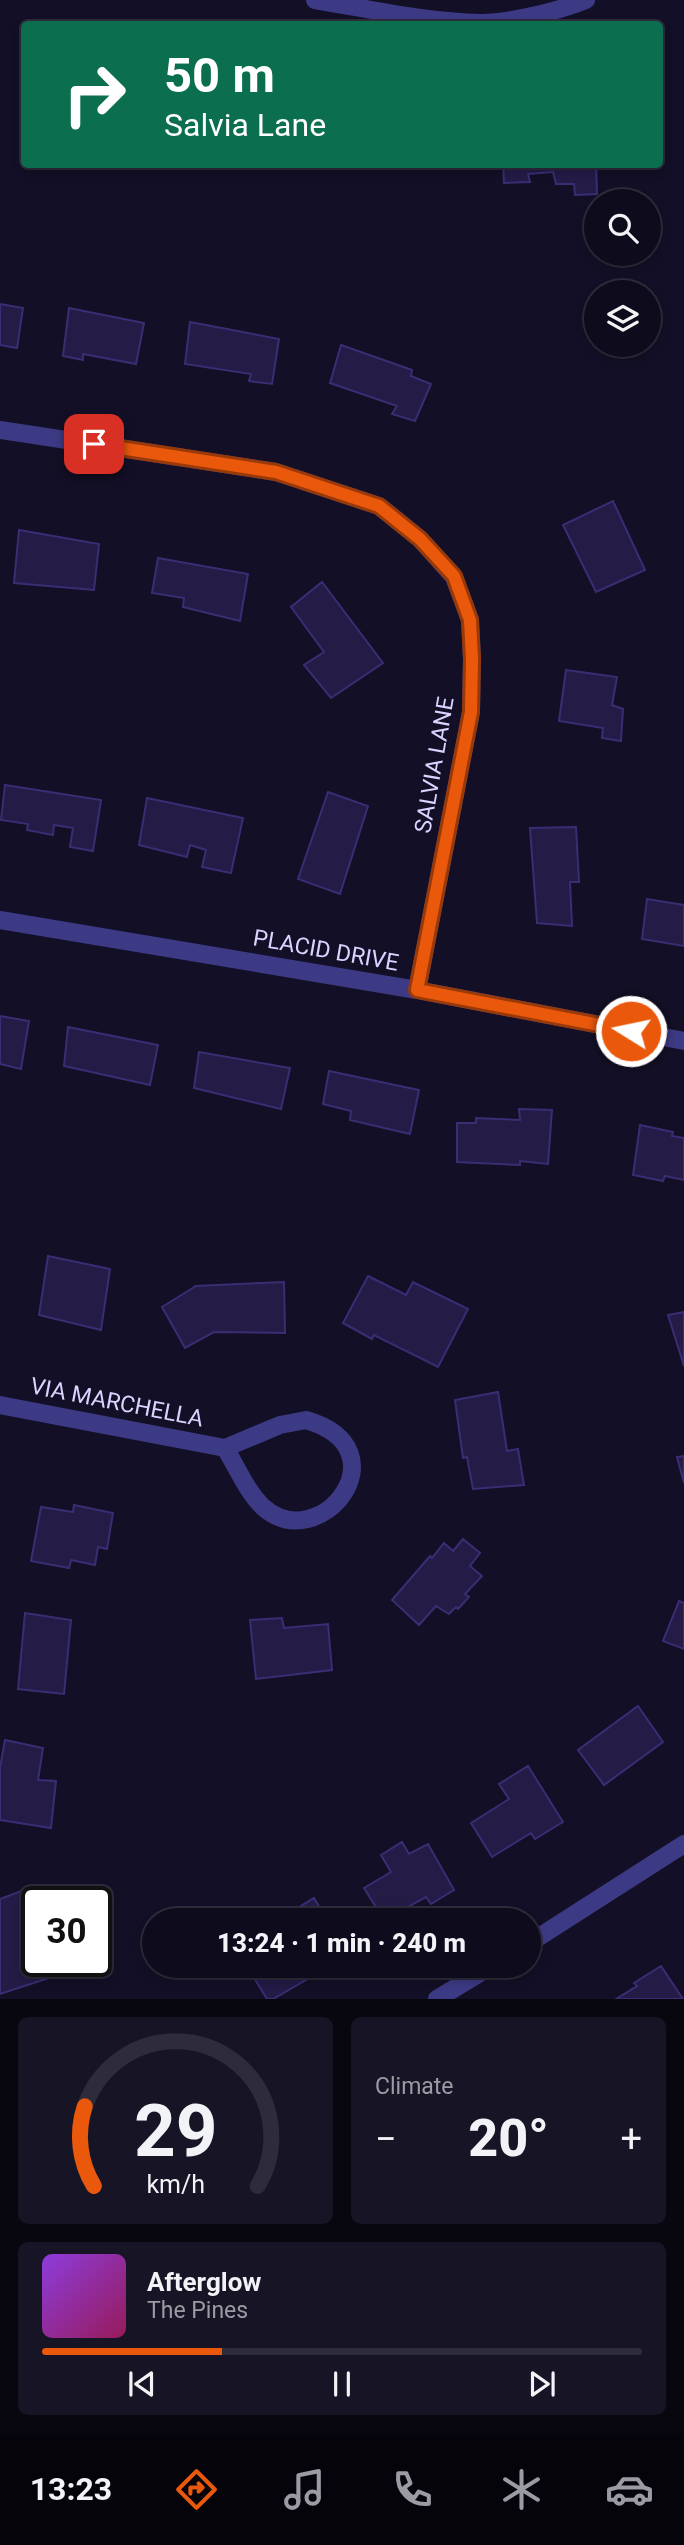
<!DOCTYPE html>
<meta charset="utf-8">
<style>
:root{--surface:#0e0b1c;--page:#171425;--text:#f1f3f6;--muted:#9b9ba3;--line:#2e2b3b;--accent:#ea580c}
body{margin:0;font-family:Roboto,sans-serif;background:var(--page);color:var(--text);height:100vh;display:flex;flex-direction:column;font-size:26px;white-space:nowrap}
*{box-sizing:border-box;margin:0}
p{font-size:23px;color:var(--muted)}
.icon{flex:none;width:38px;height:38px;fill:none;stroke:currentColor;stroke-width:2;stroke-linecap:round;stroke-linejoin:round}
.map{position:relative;height:1999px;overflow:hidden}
.drawer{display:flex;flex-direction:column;gap:18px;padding:18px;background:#08060f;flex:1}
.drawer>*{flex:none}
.top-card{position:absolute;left:21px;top:21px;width:642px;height:147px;border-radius:7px;box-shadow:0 4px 10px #0003,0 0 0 2px var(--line);background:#0b6e4f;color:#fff;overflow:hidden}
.controls{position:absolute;left:584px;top:189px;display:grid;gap:14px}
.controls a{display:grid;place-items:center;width:77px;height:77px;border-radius:50%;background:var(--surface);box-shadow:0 4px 10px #0003,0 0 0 2px var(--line);font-size:35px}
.speed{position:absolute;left:21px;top:1886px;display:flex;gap:14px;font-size:35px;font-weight:700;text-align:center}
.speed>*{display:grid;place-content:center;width:91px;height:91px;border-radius:50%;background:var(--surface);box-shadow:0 4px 10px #0003,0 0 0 2px var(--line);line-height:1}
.speed .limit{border:4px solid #111;border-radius:10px;background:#fff;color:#111}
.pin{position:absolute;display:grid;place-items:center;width:60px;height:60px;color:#fff;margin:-30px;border-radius:14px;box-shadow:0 4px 10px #0006}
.me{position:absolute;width:77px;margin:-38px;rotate:280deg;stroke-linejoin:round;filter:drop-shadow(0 0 5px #0008)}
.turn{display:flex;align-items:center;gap:24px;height:147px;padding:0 28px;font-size:32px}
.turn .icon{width:91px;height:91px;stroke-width:2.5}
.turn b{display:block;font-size:49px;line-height:60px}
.big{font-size:52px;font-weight:800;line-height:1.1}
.drawer .tile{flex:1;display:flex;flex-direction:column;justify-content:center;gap:10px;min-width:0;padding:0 24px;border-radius:10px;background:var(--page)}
.drawer .dial{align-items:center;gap:0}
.dial svg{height:182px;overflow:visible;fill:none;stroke:var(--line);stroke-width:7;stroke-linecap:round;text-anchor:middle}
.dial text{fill:var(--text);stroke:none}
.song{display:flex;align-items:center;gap:21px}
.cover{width:84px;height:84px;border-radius:10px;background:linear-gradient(135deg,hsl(270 70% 55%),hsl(330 70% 35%))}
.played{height:7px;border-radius:4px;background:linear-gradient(90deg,var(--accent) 30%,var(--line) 30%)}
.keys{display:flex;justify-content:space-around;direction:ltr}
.heat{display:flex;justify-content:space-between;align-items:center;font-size:38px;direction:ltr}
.drawer .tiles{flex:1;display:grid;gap:18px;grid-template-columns:1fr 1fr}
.tile:last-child{grid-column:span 2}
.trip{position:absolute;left:142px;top:1908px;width:399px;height:70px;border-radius:35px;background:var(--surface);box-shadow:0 4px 10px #0003,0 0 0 2px var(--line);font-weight:800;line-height:70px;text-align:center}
.tab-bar{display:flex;height:112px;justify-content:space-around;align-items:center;background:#06040b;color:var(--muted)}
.tab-bar .icon{width:49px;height:49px}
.tab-bar .selected{color:var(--accent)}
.tab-bar b{font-size:32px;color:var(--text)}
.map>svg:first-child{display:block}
.building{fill:#241b47;stroke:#3b2d73;stroke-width:2}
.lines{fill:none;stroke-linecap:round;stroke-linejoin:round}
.minor{stroke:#3d3a85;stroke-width:18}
.route-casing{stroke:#983908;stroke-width:18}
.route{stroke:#ea580c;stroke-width:12}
.labels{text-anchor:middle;stroke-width:5;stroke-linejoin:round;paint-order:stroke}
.street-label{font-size:23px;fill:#d9d4ff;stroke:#130f26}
</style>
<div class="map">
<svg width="684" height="1999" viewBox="0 0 684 1999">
<rect width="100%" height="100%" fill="#130f26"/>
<!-- building -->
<path class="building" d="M503 164H596L597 194 575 195 574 184H556L553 172 528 174 530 182 504 183Z
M0 304 23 308 17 348 0 345Z
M69 308 144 323 136 364 83 354V360L63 356Z
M190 322 279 339 272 384 249 381 251 374 185 364Z
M341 345 412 370 411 376 431 384 415 421 392 414 397 406 330 383Z
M613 501 645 570 596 592 563 525Z
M19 530 99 544 94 590 14 583Z
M158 558 248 574 240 621 183 607 184 598 152 593Z
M322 582 383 663 331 698 304 665 324 652 291 607Z
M566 670 617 677 612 705 623 709 621 741 602 738 603 728 559 721Z
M5 785 101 800 93 851 70 847 73 828 54 825 53 835 27 830 28 824 1 820Z
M328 792 368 806 340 894 298 879Z
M147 798 243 818 231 873 202 867 206 850 190 845 187 857 139 845Z
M576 827 579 882H570L572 926 537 923 530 828Z
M647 899 684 905V946L642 939Z
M0 1016 29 1021 21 1069 0 1064Z
M68 1027 158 1045 150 1085 64 1066Z
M199 1052 290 1068 281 1109 194 1088Z
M329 1071 419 1090 410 1134 350 1120 351 1111 323 1104Z
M519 1109 552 1110 548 1164 520 1161V1165L457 1162V1123H476V1118L520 1120Z
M640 1125 673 1132 672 1136 684 1138V1180L665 1176 663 1181 633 1175Z
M48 1256 110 1269 101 1330 39 1315Z
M368 1276 406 1295 413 1282 468 1309 438 1367 374 1335 372 1339 343 1323Z
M284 1282 285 1333 214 1332 185 1348 162 1307 196 1286Z
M684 1312V1366L668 1315Z
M498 1392 507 1451 518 1449 524 1485 473 1489 467 1457 463 1458 455 1400Z
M684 1456V1483L677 1457Z
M74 1505 113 1513 107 1549 98 1547 95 1565 71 1560 69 1568 31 1561 41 1507 73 1512Z
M463 1539 480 1553 470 1566 482 1576 465 1594 469 1597 458 1609 456 1607 449 1614 436 1606 419 1625 392 1600 430 1556 432 1558 444 1543 453 1551Z
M679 1601 684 1603V1649L663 1641Z
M25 1613 71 1620 64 1694 18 1689Z
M282 1618 284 1628 328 1624 332 1670 256 1679 250 1620Z
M638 1706 663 1742 604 1785 578 1750Z
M5 1740 43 1748 38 1780 56 1781 51 1828 0 1820V1768Z
M528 1766 563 1822 535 1839 531 1833 492 1857 471 1823 509 1799 499 1784Z
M402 1842 409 1854 428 1844 454 1890 431 1904 426 1897 384 1920 364 1888 391 1872 381 1855Z
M21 1891 37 1935V1962H57L61 1974 0 1994V1899Z
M314 1898 327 1920H278Z
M246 1965H332L273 1999H267Z
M661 1966 683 1999H616L637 1986 634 1983Z"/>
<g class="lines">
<!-- minor -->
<path class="minor" d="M315 0C369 9 425 22 481 23 510 23 559 11 586 0
M0 430 276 472 379 506 420 539 454 577 470 620 472 659 471 712 417 990
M0 920 417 990 684 1041
M0 1405 225 1448
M306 1420C406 1449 320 1558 263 1507 247 1492 237 1467 225 1448L280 1425Z
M528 1944 684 1844
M437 1999 493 1965"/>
</g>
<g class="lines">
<defs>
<path id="route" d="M94 444 276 472 379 506 420 539 454 576 470 620 472 659 471 712 417 990 631 1031"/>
</defs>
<!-- route casing -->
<use href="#route" class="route-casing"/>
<!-- route -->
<use href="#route" class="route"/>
</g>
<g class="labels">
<!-- street labels -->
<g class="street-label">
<text transform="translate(434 765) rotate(-80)" y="8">SALVIA LANE</text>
<text transform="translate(326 950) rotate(10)" y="8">PLACID DRIVE</text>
<text transform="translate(117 1402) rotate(11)" y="8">VIA MARCHELLA</text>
</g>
</g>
</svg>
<div class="controls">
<a><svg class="icon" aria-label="search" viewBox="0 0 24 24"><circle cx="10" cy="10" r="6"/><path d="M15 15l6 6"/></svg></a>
<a><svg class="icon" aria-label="layers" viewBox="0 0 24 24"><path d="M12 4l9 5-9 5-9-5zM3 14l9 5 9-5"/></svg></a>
</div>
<div class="speed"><div class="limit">30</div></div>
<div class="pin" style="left:94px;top:444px;background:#d93025"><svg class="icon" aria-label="arrive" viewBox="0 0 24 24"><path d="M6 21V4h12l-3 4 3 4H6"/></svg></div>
<svg class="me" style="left:631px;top:1031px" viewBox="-20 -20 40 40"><circle r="17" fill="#ea580c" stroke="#fff" stroke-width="3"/><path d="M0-11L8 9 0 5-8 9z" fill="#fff"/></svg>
<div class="trip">13:24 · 1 min · 240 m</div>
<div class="top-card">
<div class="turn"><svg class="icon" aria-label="right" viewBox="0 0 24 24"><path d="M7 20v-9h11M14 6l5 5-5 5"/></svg><div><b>50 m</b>Salvia Lane</div></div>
</div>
</div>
<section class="drawer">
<div class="tiles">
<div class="tile dial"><svg viewBox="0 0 100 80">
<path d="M14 69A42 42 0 1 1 86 69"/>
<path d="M14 69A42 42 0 0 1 10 34" stroke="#ea580c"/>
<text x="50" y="56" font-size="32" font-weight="700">29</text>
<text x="50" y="72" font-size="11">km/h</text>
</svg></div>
<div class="tile"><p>Climate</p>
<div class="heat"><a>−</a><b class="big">20°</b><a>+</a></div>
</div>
<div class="tile">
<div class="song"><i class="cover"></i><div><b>Afterglow</b><p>The Pines</p></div></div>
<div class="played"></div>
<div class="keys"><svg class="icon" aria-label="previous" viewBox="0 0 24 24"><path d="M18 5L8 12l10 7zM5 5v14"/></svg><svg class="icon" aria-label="pause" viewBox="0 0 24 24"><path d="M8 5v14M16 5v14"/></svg><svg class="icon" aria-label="next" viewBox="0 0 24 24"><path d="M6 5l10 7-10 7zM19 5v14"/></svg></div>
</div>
</div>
</section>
<nav class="tab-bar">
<b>13:23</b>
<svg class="icon selected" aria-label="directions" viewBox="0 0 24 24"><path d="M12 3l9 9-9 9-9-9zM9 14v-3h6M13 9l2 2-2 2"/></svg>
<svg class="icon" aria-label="music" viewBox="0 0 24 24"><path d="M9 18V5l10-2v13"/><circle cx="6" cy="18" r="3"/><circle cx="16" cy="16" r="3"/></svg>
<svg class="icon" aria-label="phone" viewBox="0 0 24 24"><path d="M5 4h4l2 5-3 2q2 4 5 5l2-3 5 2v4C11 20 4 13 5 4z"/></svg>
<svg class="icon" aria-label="climate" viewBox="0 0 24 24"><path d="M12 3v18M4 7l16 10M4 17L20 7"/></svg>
<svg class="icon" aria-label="car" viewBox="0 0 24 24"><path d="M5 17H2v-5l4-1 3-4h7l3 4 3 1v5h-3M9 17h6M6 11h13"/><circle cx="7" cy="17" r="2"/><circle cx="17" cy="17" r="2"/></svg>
</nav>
